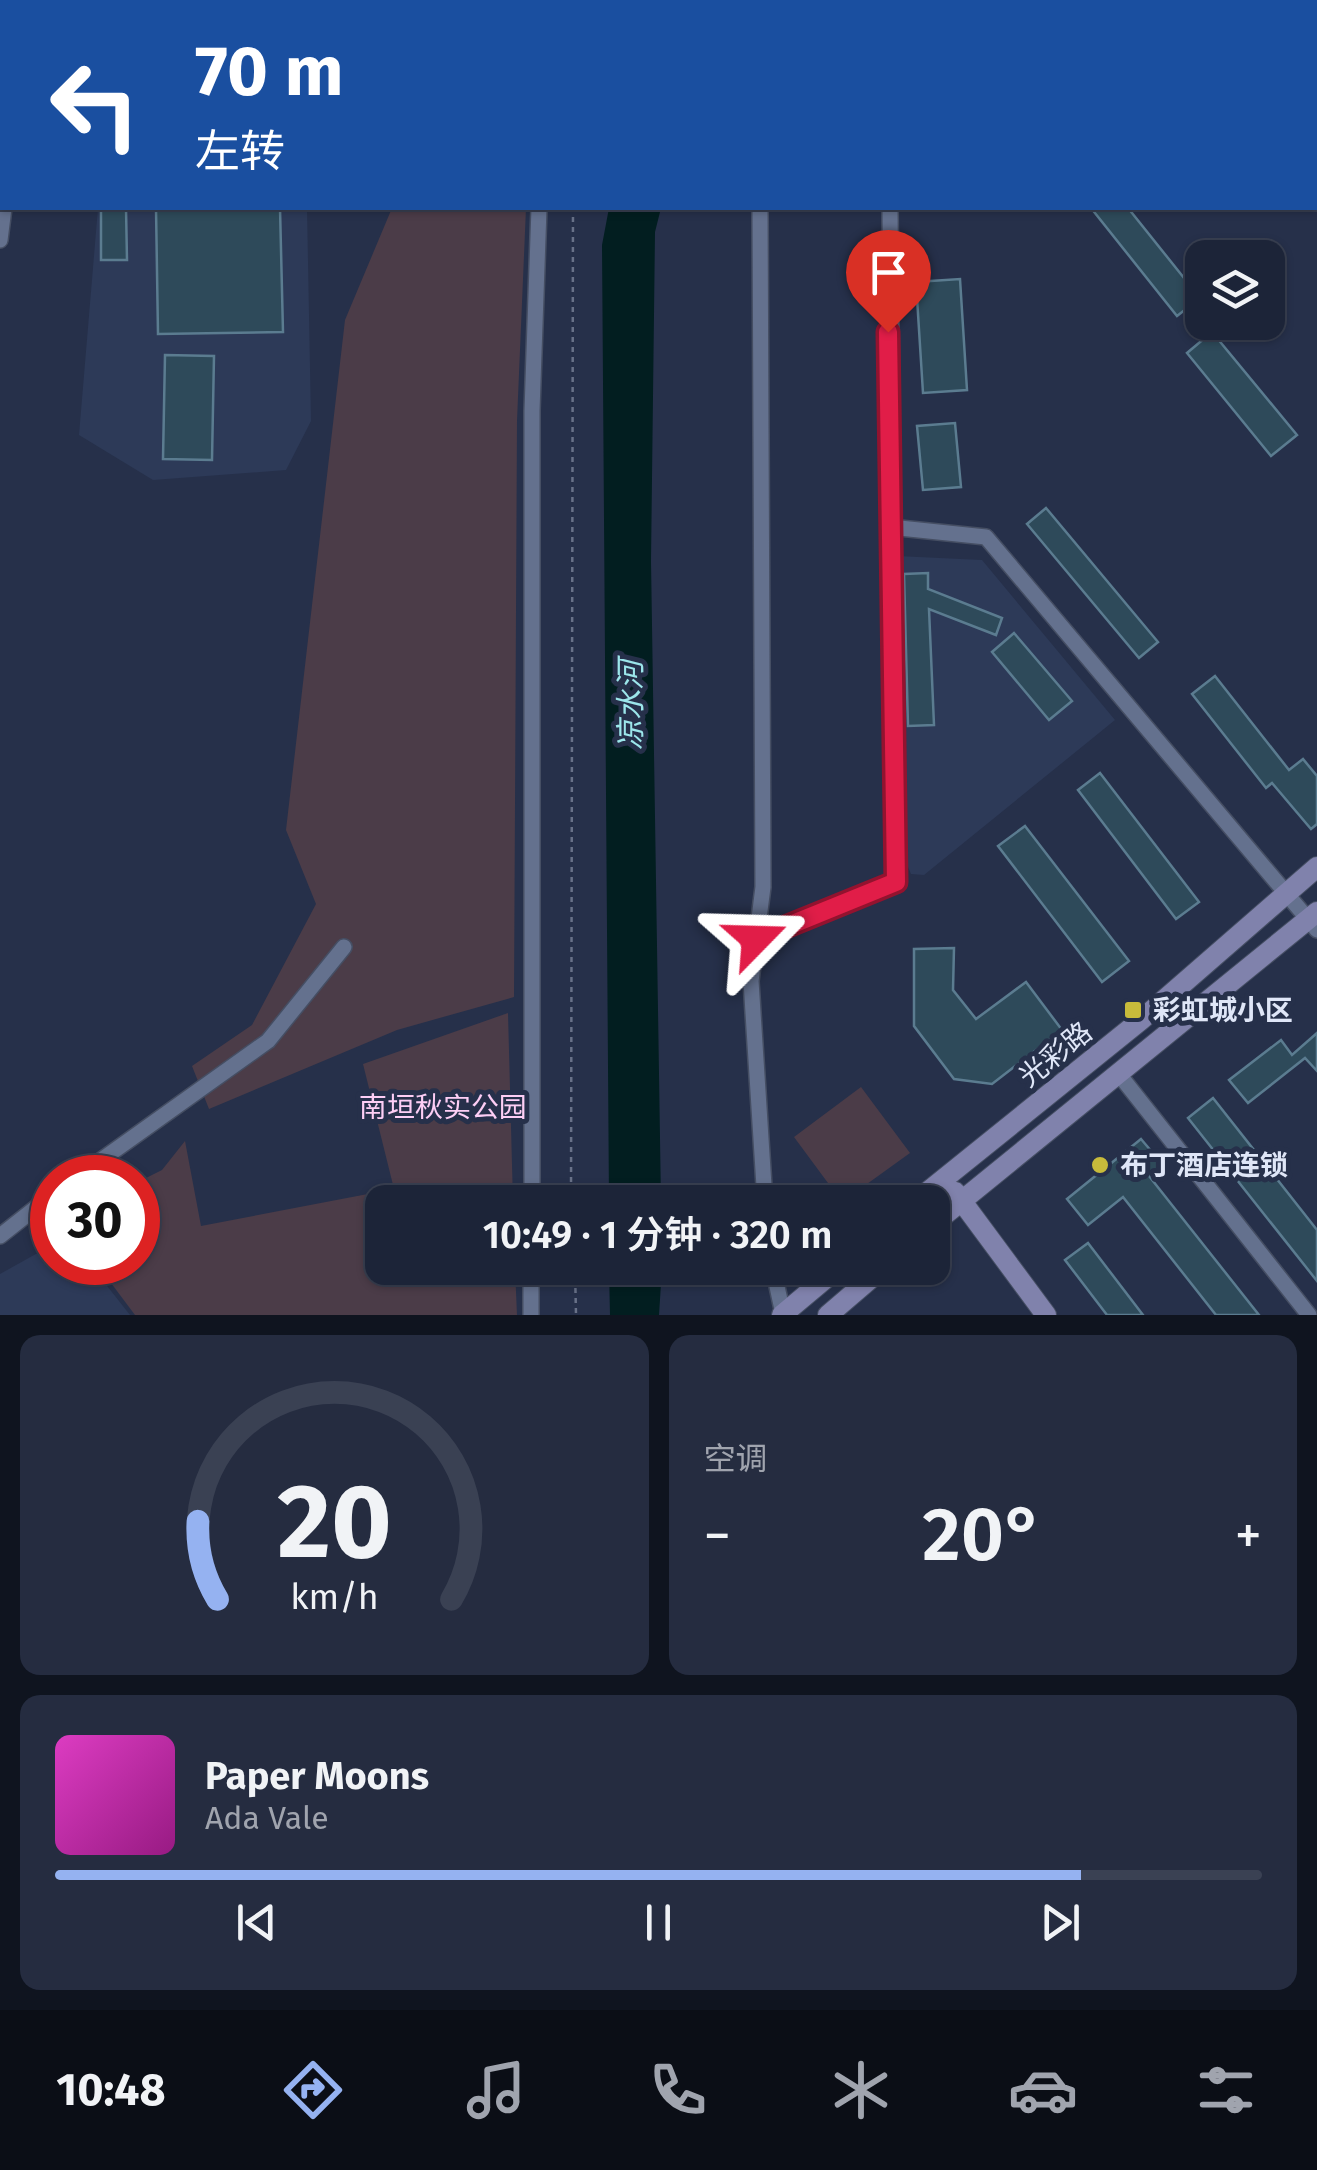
<!DOCTYPE html>
<html lang="zh">
<meta charset="utf-8">
<style>
:root{--surface:#1c2438;--page:#252c40;--text:#f1f3f6;--muted:#a0a4ae;--line:#3a4153;--accent:#95b2f1}
body{margin:0;font-family:"Fira Sans","Noto Sans SC",sans-serif;background:var(--page);color:var(--text);height:100vh;display:flex;flex-direction:column;font-size:38px;white-space:nowrap}
*{box-sizing:border-box;margin:0}
p{font-size:32px;color:var(--muted)}
.icon{flex:none;width:55px;height:55px;fill:none;stroke:currentColor;stroke-width:2;stroke-linecap:round;stroke-linejoin:round}
.map{position:relative;height:1315px;overflow:hidden}
.drawer{display:flex;flex-direction:column;gap:20px;padding:20px;background:#0f141f;flex:1}
.drawer>*{flex:none}
.top-card{position:absolute;left:0px;top:0px;width:1318px;height:210px;box-shadow:0 2px 8px #0004,0 0 0 2px var(--line);background:#1a4fa0;color:#fff;overflow:hidden}
.controls{position:absolute;left:1185px;top:240px;display:grid;gap:20px}
.controls a{display:grid;place-items:center;width:100px;height:100px;border-radius:20px;background:var(--surface);box-shadow:0 2px 8px #0004,0 0 0 2px var(--line);font-size:50px}
.speed{position:absolute;left:30px;top:1155px;display:flex;gap:20px;font-size:50px;font-weight:700;text-align:center}
.speed>*{display:grid;place-content:center;width:130px;height:130px;border-radius:50%;background:var(--surface);box-shadow:0 2px 8px #0004,0 0 0 2px var(--line);line-height:1}
.speed .limit{border:15px solid #d22;background:#fff;color:#111}
.pin{position:absolute;display:grid;place-items:center;width:85px;height:85px;color:#fff;margin:-102px -42px;border-radius:50% 50% 50% 0;rotate:-45deg;box-shadow:0 0 10px #0007}
.pin .icon{rotate:45deg}
.me{position:absolute;width:110px;margin:-55px;rotate:68deg;stroke-linejoin:round;filter:drop-shadow(0 0 8px #0008)}
.turn{display:flex;align-items:center;gap:35px;height:210px;padding:0 30px;font-size:45px}
.turn .icon{width:130px;height:130px;stroke-width:2.5}
.turn b{display:block;font-size:70px;line-height:85px}
.big{font-size:75px;font-weight:600;line-height:1.1}
.drawer .tile{flex:1;display:flex;flex-direction:column;justify-content:center;gap:15px;min-width:0;padding:0 35px;border-radius:20px;background:var(--page)}
.drawer .dial{align-items:center;gap:0}
.dial svg{height:260px;overflow:visible;fill:none;stroke:var(--line);stroke-width:7;stroke-linecap:round;text-anchor:middle}
.dial text{fill:var(--text);stroke:none}
.song{display:flex;align-items:center;gap:30px}
.cover{width:120px;height:120px;border-radius:15px;background:linear-gradient(135deg,hsl(310 70% 55%),hsl(310 70% 35%))}
.played{height:10px;border-radius:5px;background:linear-gradient(90deg,var(--accent) 85%,var(--line) 85%)}
.keys{display:flex;justify-content:space-around;direction:ltr}
.heat{display:flex;justify-content:space-between;align-items:center;font-size:55px;direction:ltr}
.drawer .tiles{flex:1;display:grid;gap:20px;grid-template-columns:1fr 1fr}
.tile:last-child{grid-column:span 2}
.trip{position:absolute;left:365px;top:1185px;width:585px;height:100px;border-radius:20px;background:var(--surface);box-shadow:0 2px 8px #0004,0 0 0 2px var(--line);font-weight:600;line-height:100px;text-align:center}
.dock{display:flex;height:160px;justify-content:space-around;align-items:center;background:#0b0e16;color:var(--muted)}
.dock .icon{width:70px;height:70px}
.dock .selected{color:var(--accent)}
.dock b{font-size:45px;color:var(--text)}
.map>svg:first-child{display:block}
.built{fill:#2d3a58}
.green{fill:#4b3c48}
.water{fill:#021e20}
.building{fill:#2e4a5a;stroke:#5b7c90;stroke-width:2.5}
.lines{fill:none;stroke-linecap:round;stroke-linejoin:round}
.street-casing{stroke:#454e63;stroke-width:18}
.secondary-casing{stroke:#454e63;stroke-width:22}
.path{stroke:#687188;stroke-width:2.5;stroke-dasharray:5 5;stroke-linecap:butt}
.street{stroke:#64718e;stroke-width:15}
.secondary{stroke:#8082ac;stroke-width:20}
.route-casing{stroke:#92132f;stroke-width:25}
.route{stroke:#e11d48;stroke-width:18}
.poi-dot{fill:#c8bb3b;stroke:#26304a;stroke-width:4}
.labels{text-anchor:middle;stroke-width:10;stroke-linejoin:round;paint-order:stroke}
.poi-label{font-size:28px;font-weight:bold;fill:#dfe6f7;stroke:#26304a;text-anchor:start}
.street-label{font-size:28px;fill:#dfe6f7;stroke:#26304a}
.park-label{font-size:28px;fill:#fdcef5;stroke:#26304a}
.water-label{font-size:30px;font-style:italic;fill:#9ce6eb;stroke:#26304a}
</style>
<div class="map">
<svg width="1317" height="1315" viewBox="0 0 1317 1315">
<rect width="100%" height="100%" fill="#26304a"/>
<!-- built -->
<path class="built" d="M98 208H307L311 421 286 470 153 480 79 435Z
M897 556 982 560 1115 720 924 875 911 874 906 862Z
M52 1245V1262L89 1263 130 1315H0V1274Z"/>
<!-- green -->
<path class="green" d="M392 208H526L517 421 514 997 397 1030 209 1109 192 1066 252 1025 316 904 286 830 345 320Z
M508 1013 513 1202H382V1268H515L517 1315H135L96 1263 138 1262V1182L162 1170 185 1141 201 1226 394 1189 363 1064Z
M861 1087 910 1153 842 1202 794 1137Z"/>
<!-- water -->
<path class="water" d="M609 208H661L655 232 651 561 661 1202H609L602 245Z
M609 1268H662L659 1315H610Z"/>
<!-- building -->
<path class="building" d="M101 208H126L127 260H101Z
M156 208H280L283 332 158 334Z
M1091 208H1128L1200 298 1177 316Z
M960 279 967 390 923 393 916 282Z
M1212 332 1297 435 1271 456 1187 353Z
M165 355 214 356 212 460 163 459Z
M955 423 961 487 923 490 917 426Z
M1046 508 1158 642 1139 658 1027 524Z
M928 573V589L1002 618 996 635 929 609 934 725 908 726 904 574Z
M1014 633 1072 701 1049 720 992 652Z
M1215 676 1289 770 1303 759 1317 776V824L1311 829 1272 783 1266 788 1192 694Z
M1100 773 1199 902 1176 919 1078 790Z
M1025 826 1129 961 1102 982 998 846Z
M954 948 953 990 976 1019 1026 982 1062 1030 992 1084 954 1079 914 1026V949Z
M1317 1033V1071L1305 1058 1248 1103 1229 1080 1281 1040 1292 1055Z
M1213 1098 1317 1230V1281L1188 1118Z
M1141 1139 1163 1165 1149 1176 1259 1315H1216L1123 1197 1088 1225 1067 1199Z
M1088 1243 1143 1315H1107L1065 1260Z"/>
<g class="lines">
<defs>
<path id="street" d="M27 2V0
M581 2 582 0
M811 2 812 0
M940 2V0
M760 208 763 887 751 981 765 1202
M0 240 4 208
M890 527 986 537 1317 930
M756 939 896 882 890 208
M1118 1073 1309 1315
M76 1178 268 1041 344 947
M532 1202V411L539 208
M0 1236 52 1195
M773 1268 783 1314
M531 1315V1268"/>
<path id="secondary" d="M955 1192 1046 1315
M915 1202 1141 1020 1317 867
M932 1225 1317 912
M782 1315 838 1268
M828 1315 883 1268"/>
</defs>
<!-- street casing -->
<use href="#street" class="street-casing"/>
<!-- secondary casing -->
<use href="#secondary" class="secondary-casing"/>
<!-- path -->
<path class="path" d="M571 1202 573 208
M575 1268 576 1315"/>
<!-- street -->
<use href="#street" class="street"/>
<!-- secondary -->
<use href="#secondary" class="secondary"/>
</g>
<g class="lines">
<defs>
<path id="route" d="M756 939 896 882 888 332"/>
</defs>
<!-- route casing -->
<use href="#route" class="route-casing"/>
<!-- route -->
<use href="#route" class="route"/>
</g>
<!-- markers -->
<g class="poi-dot">
<rect x="1123" y="1000" width="20" height="20" rx="5"/>
<circle cx="1100" cy="1165" r="10"/>
</g>
<g class="labels">
<!-- poi labels -->
<g class="poi-label">
<text x="1153" y="1020">彩虹城小区</text>
<text x="1120" y="1175">布丁酒店连锁</text>
</g>
<!-- street labels -->
<g class="street-label">
<text transform="translate(1055 1054) rotate(-39)" y="10">光彩路</text>
</g>
<!-- park labels -->
<g class="park-label">
<text x="443" y="1117">南垣秋实公园</text>
</g>
<!-- water labels -->
<g class="water-label">
<text transform="translate(631 705) rotate(-90)" y="10">凉水河</text>
</g>
</g>
</svg>
<div class="controls">
<a><svg class="icon" aria-label="layers" viewBox="0 0 24 24"><path d="M12 4l9 5-9 5-9-5zM3 14l9 5 9-5"/></svg></a>
</div>
<div class="speed"><div class="limit">30</div></div>
<div class="pin" style="left:888px;top:332px;background:#d93025"><svg class="icon" aria-label="arrive" viewBox="0 0 24 24"><path d="M6 21V4h12l-3 4 3 4H6"/></svg></div>
<svg class="me" style="left:756px;top:939px" viewBox="-20 -20 40 40"><path d="M0-17L14 15 0 8-14 15z" fill="#e11d48" stroke="#fff" stroke-width="4"/></svg>
<div class="trip">10:49 · 1 分钟 · 320 m</div>
<div class="top-card">
<div class="turn"><svg class="icon" aria-label="left" viewBox="0 0 24 24"><path d="M17 20v-9H6M10 6l-5 5 5 5"/></svg><div><b>70 m</b>左转</div></div>
</div>
</div>
<section class="drawer">
<div class="tiles">
<div class="tile dial"><svg viewBox="0 0 100 80">
<path d="M14 69A42 42 0 1 1 86 69"/>
<path d="M14 69A42 42 0 0 1 8 45" stroke="#95b2f1"/>
<text x="50" y="56" font-size="32" font-weight="700">20</text>
<text x="50" y="72" font-size="11">km/h</text>
</svg></div>
<div class="tile"><p>空调</p>
<div class="heat"><a>−</a><b class="big">20°</b><a>+</a></div>
</div>
<div class="tile">
<div class="song"><i class="cover"></i><div><b>Paper Moons</b><p>Ada Vale</p></div></div>
<div class="played"></div>
<div class="keys"><svg class="icon" aria-label="previous" viewBox="0 0 24 24"><path d="M18 5L8 12l10 7zM5 5v14"/></svg><svg class="icon" aria-label="pause" viewBox="0 0 24 24"><path d="M8 5v14M16 5v14"/></svg><svg class="icon" aria-label="next" viewBox="0 0 24 24"><path d="M6 5l10 7-10 7zM19 5v14"/></svg></div>
</div>
</div>
</section>
<nav class="dock">
<b>10:48</b>
<svg class="icon selected" aria-label="directions" viewBox="0 0 24 24"><path d="M12 3l9 9-9 9-9-9zM9 14v-3h6M13 9l2 2-2 2"/></svg>
<svg class="icon" aria-label="music" viewBox="0 0 24 24"><path d="M9 18V5l10-2v13"/><circle cx="6" cy="18" r="3"/><circle cx="16" cy="16" r="3"/></svg>
<svg class="icon" aria-label="phone" viewBox="0 0 24 24"><path d="M5 4h4l2 5-3 2q2 4 5 5l2-3 5 2v4C11 20 4 13 5 4z"/></svg>
<svg class="icon" aria-label="climate" viewBox="0 0 24 24"><path d="M12 3v18M4 7l16 10M4 17L20 7"/></svg>
<svg class="icon" aria-label="car" viewBox="0 0 24 24"><path d="M5 17H2v-5l4-1 3-4h7l3 4 3 1v5h-3M9 17h6M6 11h13"/><circle cx="7" cy="17" r="2"/><circle cx="17" cy="17" r="2"/></svg>
<svg class="icon" aria-label="filters" viewBox="0 0 24 24"><path d="M4 7h16M4 17h16"/><circle cx="9" cy="7" r="2"/><circle cx="15" cy="17" r="2"/></svg>
</nav>
